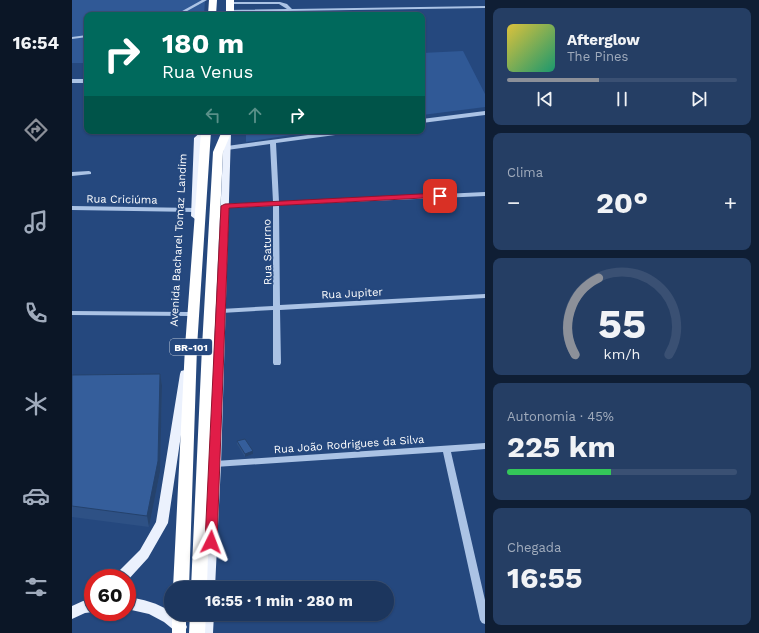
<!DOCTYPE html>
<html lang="pt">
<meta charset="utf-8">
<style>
:root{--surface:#1c365e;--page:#253e64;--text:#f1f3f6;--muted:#a0abbc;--line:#3a5073;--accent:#8c9099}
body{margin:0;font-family:"Work Sans",sans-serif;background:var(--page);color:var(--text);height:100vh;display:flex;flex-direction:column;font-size:15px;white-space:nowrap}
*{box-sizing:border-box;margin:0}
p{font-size:13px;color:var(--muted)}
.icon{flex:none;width:22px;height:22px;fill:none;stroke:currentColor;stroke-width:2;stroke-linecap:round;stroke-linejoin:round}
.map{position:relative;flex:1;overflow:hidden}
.details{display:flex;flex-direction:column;gap:8px;padding:8px;background:#0f1e34;width:274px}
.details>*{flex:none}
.guide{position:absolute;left:12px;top:12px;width:341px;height:122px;border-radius:8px;box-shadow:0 1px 3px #0004,0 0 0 1px var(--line);background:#00695c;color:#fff;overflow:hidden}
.speed{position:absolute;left:12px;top:569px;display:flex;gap:8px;font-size:20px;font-weight:700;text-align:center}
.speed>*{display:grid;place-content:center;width:52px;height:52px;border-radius:50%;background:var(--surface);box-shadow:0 1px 3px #0004,0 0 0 1px var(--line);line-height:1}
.speed .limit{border:6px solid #d22;background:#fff;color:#111}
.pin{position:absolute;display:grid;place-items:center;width:34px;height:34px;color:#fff;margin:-17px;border-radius:8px;box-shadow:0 2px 6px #0006}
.me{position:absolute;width:44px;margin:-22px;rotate:3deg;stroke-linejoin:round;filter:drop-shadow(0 0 3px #0008)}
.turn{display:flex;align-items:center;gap:14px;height:84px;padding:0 12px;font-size:18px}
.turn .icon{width:52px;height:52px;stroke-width:2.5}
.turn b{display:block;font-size:28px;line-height:34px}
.lanes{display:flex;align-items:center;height:38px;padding:0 12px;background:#0003;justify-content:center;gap:20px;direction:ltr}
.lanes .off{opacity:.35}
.big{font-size:30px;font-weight:700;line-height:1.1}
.details .card{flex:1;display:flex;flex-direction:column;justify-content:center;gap:6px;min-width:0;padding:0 14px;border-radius:8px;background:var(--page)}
.details .dial{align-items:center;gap:0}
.dial svg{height:104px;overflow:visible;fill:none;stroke:var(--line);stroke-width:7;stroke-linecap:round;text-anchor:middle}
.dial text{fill:var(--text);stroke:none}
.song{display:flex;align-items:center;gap:12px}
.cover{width:48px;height:48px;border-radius:6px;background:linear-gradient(135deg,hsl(50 70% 55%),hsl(160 70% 35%))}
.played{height:4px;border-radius:2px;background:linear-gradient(90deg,var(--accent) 40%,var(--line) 40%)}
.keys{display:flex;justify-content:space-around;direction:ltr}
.heat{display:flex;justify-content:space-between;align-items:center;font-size:22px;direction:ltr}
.charge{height:6px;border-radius:3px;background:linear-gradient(90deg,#34c759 45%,var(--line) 0)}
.trip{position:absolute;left:92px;top:581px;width:230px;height:40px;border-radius:20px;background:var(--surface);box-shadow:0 1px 3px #0004,0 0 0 1px var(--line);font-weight:700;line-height:40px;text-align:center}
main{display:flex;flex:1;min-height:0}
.tabs{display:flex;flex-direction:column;width:72px;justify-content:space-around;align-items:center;background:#0b1626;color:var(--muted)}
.tabs .icon{width:28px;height:28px}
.tabs .selected{color:var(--accent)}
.tabs b{font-size:18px;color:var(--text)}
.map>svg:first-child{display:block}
.green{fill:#305996}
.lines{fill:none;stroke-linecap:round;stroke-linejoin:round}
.minor{fill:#abc3e5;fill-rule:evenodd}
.major{fill:#ebf1fd;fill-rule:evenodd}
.highway{fill:#fff;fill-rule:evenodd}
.highway-bridge{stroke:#fff;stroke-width:14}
.wall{fill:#2e5185}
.shaded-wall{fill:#25426c}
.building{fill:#355e9b;stroke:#25426c}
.route{fill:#e11d48;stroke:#92132f}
.labels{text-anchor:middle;stroke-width:4;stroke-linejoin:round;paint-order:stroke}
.shield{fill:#25487e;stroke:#bec8d8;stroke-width:1}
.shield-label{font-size:10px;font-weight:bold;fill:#fff}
.street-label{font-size:11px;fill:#fff;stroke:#25487e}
</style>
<main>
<nav class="tabs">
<b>16:54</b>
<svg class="icon selected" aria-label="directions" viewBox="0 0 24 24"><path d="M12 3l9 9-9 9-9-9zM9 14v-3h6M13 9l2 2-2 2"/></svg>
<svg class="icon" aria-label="music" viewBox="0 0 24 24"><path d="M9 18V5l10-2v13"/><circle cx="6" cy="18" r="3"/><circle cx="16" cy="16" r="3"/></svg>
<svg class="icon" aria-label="phone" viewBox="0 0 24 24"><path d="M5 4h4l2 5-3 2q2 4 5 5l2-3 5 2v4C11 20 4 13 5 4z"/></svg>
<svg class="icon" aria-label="climate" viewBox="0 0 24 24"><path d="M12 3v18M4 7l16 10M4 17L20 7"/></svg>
<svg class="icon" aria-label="car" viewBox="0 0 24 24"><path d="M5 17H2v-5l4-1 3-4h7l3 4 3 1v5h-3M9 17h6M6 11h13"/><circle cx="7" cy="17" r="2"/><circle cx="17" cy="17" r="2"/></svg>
<svg class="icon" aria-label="filters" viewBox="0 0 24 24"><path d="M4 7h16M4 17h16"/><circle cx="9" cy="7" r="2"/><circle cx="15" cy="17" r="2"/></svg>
</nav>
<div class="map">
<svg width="413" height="633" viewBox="0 0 413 633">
<rect width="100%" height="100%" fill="#25487e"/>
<!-- green -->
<path class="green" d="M0 0H133L132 15H15V63H0Z
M391 51 413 94V107L350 115V53Z
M174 131H244L174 142Z"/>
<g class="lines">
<!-- minor -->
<path class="minor" d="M130 0H135L108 15H103Z
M156 2H208L215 4 220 9 413 6V8L158 12 156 11V10L215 9 207 4H156Z
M15 35V37L0 39V37Z
M0 79H15V83H0Z
M413 111V115L350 123V119Z
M266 131H281L278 133 204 143 207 202 413 192V196L207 205 208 305 413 294V298L208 310 209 363 208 365H202L201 363V310L149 313 146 311 149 309 201 306V206L153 208 150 206 153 204 201 202 198 144 155 150 152 148 155 146Z
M17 171 19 172V174L0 176V172Z
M0 206 123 208 126 210 123 212 0 210Z
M0 311 116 312 119 314 116 316 0 315Z
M413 443V449L379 452 413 600V624L410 623 408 620 371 452 143 467 140 466 139 464 140 462 143 461Z"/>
<!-- major -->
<path class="major" d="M130 131 138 132 130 139 127 216 123 219 119 216 122 138Z
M152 131H158L159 133 149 464 143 588H129L137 464Z
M113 370 117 371 118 374 96 523 76 558 55 581V578H43L44 574 68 550 84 522 108 374 109 371Z
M55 597C71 599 86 603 99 612V614H103L113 623 115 627 113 631 109 633 103 631 92 622 77 614 55 609Z
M21 600V612L13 613 0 619V606L11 601Z
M128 614H142L141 633H127Z"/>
<!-- highway -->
<path class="highway" d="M137 0H145L144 15H136Z
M154 0H162V15H154Z
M129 131H139L125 347 117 588H101L113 347Z
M150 131H160L151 152 142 347 135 588H119L130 347 141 152Z
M118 614H134L133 633H117Z"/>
<!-- highway-bridge -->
<path class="highway-bridge" d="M107 614V633"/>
</g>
<!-- wall -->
<path class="wall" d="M88 374 90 385 88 472 77 527 0 517V375Z
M165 441 181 454 173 457 165 444Z"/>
<!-- shaded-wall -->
<path class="shaded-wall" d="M88 374 90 385 88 472 77 527 75 516Z
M181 451V454L173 457V454Z"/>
<!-- building -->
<path class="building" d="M88 374 86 461 75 516 0 506V375Z
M173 439 181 451 173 454 165 441Z"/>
<!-- route -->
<path class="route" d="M368 193 372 196 371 197 157 208 145 542 143 545 139 547 135 545 133 542 149 206 153 204Z"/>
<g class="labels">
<!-- shield labels -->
<rect class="shield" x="98" y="339" width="42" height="16" rx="3"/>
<g class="shield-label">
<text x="119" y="351">BR-101</text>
</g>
<!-- street labels -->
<g class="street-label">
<text transform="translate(50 199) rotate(1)" y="4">Rua Criciúma</text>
<text transform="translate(106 240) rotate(-87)" y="4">Avenida Bacharel Tomaz Landim</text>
<text transform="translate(195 252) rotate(-91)" y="4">Rua Saturno</text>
<text transform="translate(280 293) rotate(-3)" y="4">Rua Jupiter</text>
<text transform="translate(277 444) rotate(-4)" y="4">Rua João Rodrigues da Silva</text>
</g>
</g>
</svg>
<div class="speed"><div class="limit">60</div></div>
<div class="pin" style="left:368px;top:196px;background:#d93025"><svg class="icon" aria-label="arrive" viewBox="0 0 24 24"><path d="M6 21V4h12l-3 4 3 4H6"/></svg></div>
<svg class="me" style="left:139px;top:542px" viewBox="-20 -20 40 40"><path d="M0-17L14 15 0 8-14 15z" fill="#e11d48" stroke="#fff" stroke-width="4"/></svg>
<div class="trip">16:55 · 1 min · 280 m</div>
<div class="guide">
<div class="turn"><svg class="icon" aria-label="right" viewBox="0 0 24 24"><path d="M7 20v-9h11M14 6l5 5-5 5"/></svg><div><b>180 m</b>Rua Venus</div></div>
<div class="lanes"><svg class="icon off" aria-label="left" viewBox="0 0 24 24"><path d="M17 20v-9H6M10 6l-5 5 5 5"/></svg><svg class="icon off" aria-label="ahead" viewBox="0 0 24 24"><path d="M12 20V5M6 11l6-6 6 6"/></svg><svg class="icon" aria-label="right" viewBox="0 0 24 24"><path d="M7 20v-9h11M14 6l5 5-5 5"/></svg></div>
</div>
</div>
<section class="details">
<div class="card">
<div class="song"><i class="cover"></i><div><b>Afterglow</b><p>The Pines</p></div></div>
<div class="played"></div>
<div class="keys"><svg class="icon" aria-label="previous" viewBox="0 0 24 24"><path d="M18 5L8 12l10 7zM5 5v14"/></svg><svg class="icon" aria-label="pause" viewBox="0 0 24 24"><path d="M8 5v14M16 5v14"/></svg><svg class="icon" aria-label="next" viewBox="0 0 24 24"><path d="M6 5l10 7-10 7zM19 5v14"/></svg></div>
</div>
<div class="card"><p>Clima</p>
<div class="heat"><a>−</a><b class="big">20°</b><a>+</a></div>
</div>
<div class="card dial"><svg viewBox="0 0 100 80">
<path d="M14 69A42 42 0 1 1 86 69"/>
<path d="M14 69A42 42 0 0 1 32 10" stroke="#8c9099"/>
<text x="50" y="56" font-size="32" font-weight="700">55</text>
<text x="50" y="72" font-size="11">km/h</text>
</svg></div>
<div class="card"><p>Autonomia · 45%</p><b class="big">225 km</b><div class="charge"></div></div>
<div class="card"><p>Chegada</p><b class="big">16:55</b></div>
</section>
</main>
